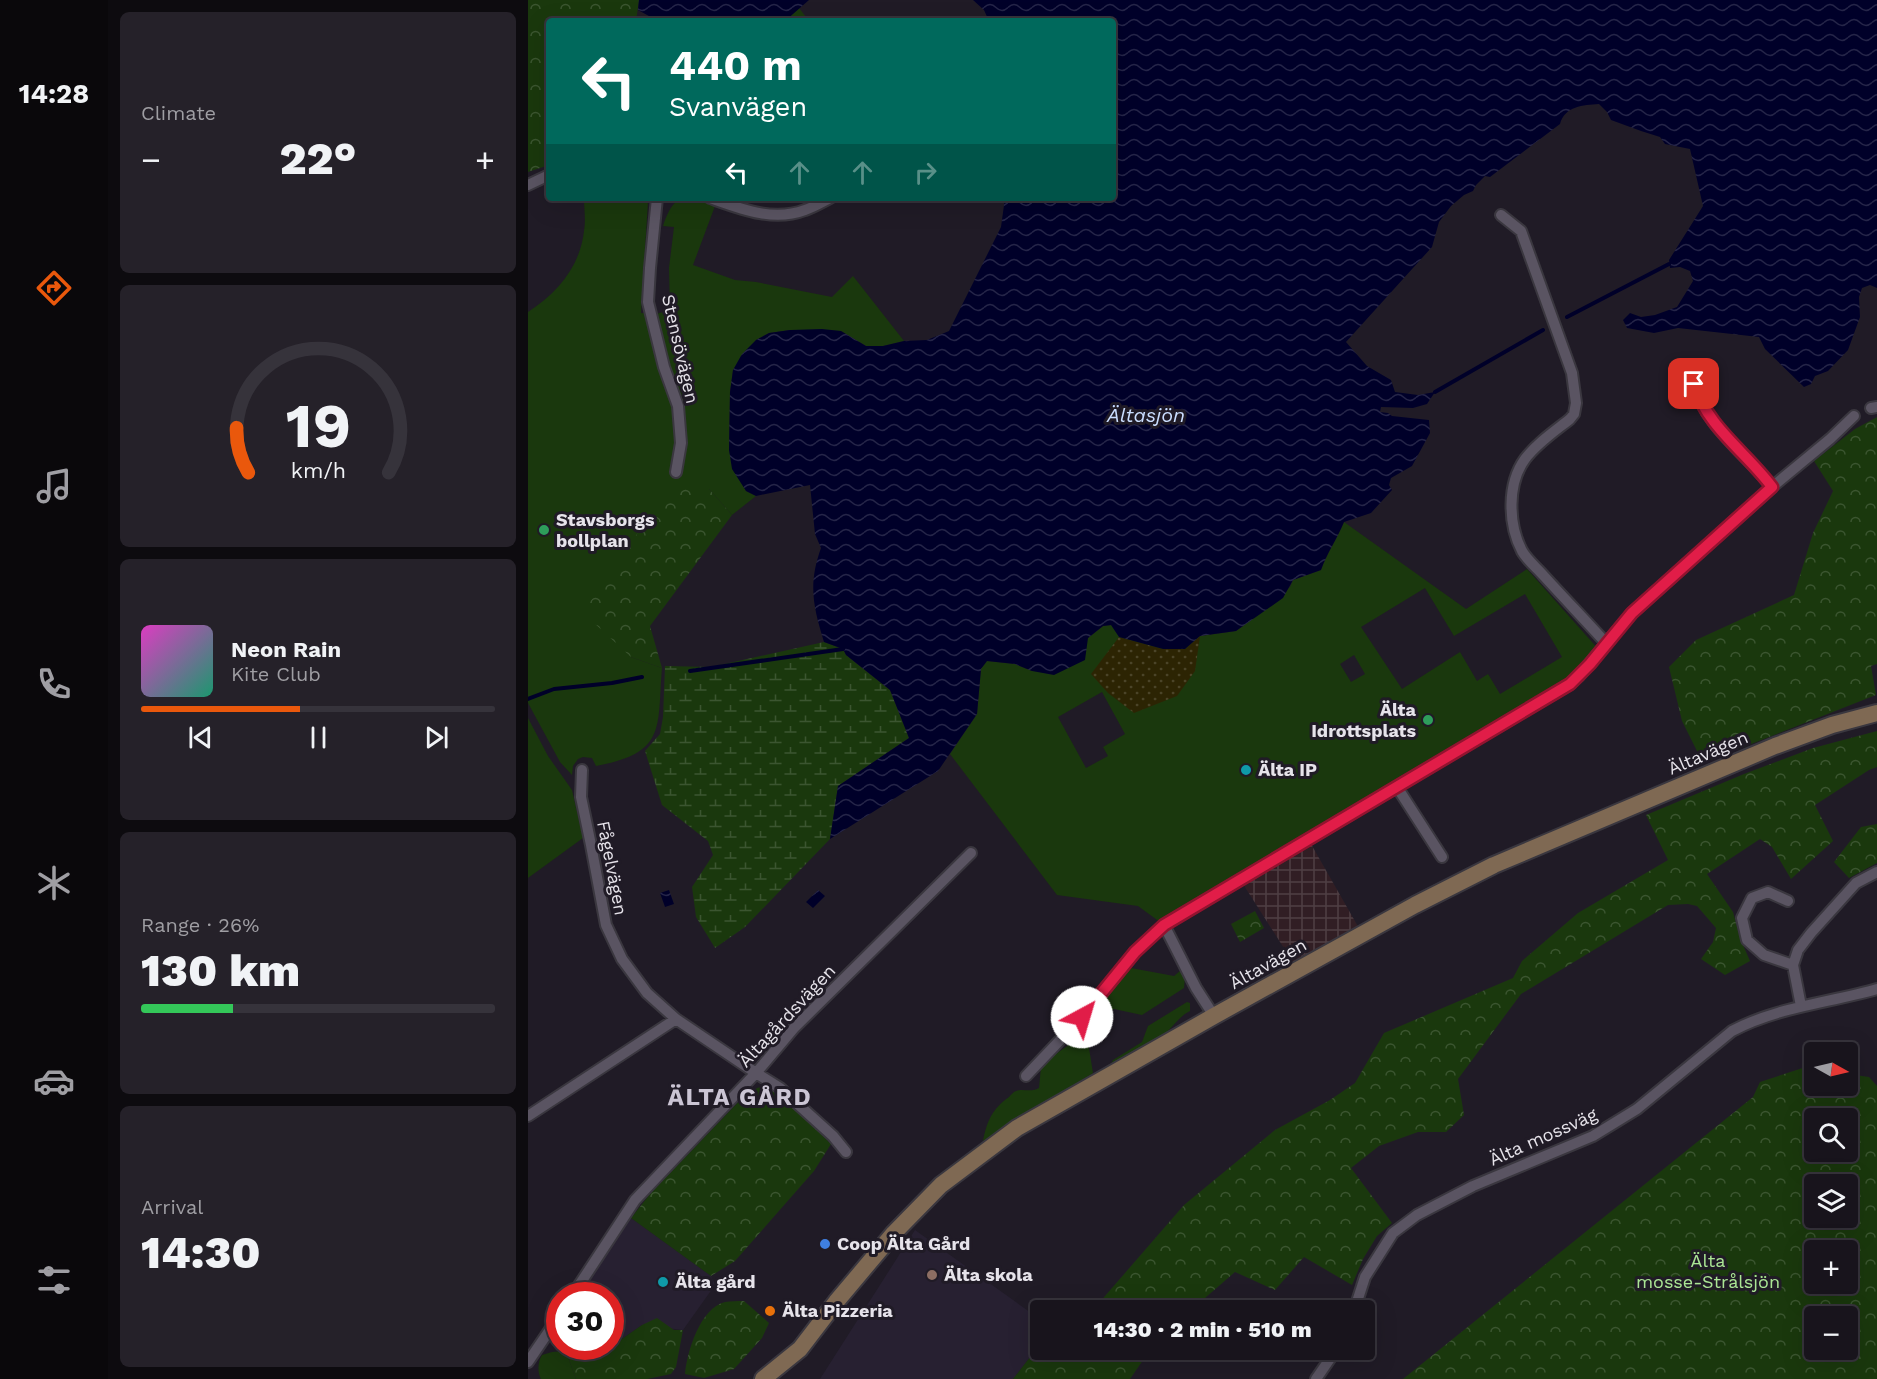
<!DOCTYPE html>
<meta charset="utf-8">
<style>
:root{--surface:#18141c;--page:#252129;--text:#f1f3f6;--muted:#9f9ea3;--line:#36333b;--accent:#ea580c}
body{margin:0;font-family:"Work Sans",sans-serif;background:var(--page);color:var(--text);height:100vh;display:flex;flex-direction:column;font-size:22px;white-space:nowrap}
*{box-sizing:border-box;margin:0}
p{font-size:20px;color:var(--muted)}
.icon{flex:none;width:33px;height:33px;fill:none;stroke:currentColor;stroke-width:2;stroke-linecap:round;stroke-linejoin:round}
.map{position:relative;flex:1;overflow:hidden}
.panel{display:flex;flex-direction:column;gap:12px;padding:12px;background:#0d0b0f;width:420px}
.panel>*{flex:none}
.top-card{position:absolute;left:18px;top:18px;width:570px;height:183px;border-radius:6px;box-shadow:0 6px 24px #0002,0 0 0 2px var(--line);background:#00695c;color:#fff;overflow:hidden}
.needle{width:39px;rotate:98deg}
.controls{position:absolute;left:1276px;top:1042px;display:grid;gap:12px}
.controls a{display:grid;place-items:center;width:54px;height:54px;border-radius:6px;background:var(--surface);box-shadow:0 6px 24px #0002,0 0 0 2px var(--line);font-size:30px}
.speed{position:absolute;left:18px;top:1282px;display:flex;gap:12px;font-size:30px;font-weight:700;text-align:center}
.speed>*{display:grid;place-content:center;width:78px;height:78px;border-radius:50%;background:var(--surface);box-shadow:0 6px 24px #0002,0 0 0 2px var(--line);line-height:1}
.speed .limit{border:9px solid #d22;background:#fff;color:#111}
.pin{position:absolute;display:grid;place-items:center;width:51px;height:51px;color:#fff;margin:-26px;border-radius:12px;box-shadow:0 3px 9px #0006}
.me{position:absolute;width:66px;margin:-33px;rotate:39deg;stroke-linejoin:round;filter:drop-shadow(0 0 4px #0008)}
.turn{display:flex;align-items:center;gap:21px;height:126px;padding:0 24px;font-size:27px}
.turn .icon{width:78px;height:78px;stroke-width:2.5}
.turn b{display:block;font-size:42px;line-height:51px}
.lanes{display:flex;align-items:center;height:57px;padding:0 24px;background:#0003;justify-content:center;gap:30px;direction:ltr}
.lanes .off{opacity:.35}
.big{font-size:45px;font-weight:800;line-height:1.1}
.panel .card{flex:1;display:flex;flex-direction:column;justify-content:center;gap:9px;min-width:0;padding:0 21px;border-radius:9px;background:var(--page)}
.panel .dial{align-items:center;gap:0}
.dial svg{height:156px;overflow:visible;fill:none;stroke:var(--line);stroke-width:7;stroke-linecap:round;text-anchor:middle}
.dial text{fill:var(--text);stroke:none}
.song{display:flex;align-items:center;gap:18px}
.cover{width:72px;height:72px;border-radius:9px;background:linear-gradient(135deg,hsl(310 70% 55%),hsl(160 70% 35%))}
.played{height:6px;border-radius:3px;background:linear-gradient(90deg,var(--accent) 45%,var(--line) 45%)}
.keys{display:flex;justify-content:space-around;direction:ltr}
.heat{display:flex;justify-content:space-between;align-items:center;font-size:33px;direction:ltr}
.charge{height:9px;border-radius:4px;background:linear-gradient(90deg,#34c759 26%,var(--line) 0)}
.trip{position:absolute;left:502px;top:1300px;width:345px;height:60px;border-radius:6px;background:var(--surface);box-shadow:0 6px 24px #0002,0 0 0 2px var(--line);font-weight:800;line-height:60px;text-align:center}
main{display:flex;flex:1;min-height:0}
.tabs{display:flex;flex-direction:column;width:108px;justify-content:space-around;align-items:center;background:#0a080b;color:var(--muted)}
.tabs .icon{width:42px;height:42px}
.tabs .on{color:var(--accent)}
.tabs b{font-size:27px;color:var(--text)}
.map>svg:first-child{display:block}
.built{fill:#272031}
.industrial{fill:url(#industrial-grid)}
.green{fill:#1a380d;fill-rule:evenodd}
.forest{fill:url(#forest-crowns);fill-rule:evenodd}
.wetland{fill:url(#wetland-marsh)}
.sand{fill:url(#sand-dots)}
.water{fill:url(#water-waves)}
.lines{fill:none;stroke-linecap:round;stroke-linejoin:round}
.stream{stroke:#000029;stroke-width:4}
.minor-casing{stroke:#3a373f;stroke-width:14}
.secondary-casing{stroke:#3a373f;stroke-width:20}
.minor{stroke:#5a5462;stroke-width:10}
.secondary{stroke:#7f6953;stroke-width:16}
.route-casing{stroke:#92132f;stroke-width:15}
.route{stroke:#e11d48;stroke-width:10}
.leisure-dot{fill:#2e9e5b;stroke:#201b26;stroke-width:2}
.culture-dot{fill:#0f9aa8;stroke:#201b26;stroke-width:2}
.shop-dot{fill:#3f7fe0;stroke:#201b26;stroke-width:2}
.education-dot{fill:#8d6e63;stroke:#201b26;stroke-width:2}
.food-dot{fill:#e8710a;stroke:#201b26;stroke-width:2}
.labels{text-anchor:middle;stroke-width:6;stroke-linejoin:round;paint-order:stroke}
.street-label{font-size:18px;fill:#e6e3ea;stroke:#201b26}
.poi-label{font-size:18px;font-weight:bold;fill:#e6e3ea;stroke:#201b26;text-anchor:start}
.park-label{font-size:18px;fill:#abe695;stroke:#201b26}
.water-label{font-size:20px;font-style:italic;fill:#cbdeff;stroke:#201b26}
.district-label{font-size:24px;font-weight:bold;letter-spacing:1.5px;fill:#cbc5d4;stroke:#201b26}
</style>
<main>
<nav class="tabs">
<b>14:28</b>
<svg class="icon on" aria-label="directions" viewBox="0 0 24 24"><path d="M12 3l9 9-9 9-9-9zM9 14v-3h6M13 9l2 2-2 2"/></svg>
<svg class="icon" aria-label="music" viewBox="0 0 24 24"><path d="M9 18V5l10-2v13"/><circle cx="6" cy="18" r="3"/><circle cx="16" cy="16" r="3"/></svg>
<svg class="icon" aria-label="phone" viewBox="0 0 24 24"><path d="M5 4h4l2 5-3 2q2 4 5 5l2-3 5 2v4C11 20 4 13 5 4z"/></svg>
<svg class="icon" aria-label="climate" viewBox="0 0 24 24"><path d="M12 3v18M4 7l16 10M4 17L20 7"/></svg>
<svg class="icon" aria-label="car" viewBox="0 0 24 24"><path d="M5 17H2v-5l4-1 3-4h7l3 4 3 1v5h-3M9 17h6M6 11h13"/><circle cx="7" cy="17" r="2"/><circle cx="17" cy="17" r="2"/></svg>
<svg class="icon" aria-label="filters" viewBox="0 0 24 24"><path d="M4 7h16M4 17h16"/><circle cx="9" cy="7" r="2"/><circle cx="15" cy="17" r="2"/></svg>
</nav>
<section class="panel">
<div class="card"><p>Climate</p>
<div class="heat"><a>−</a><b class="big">22°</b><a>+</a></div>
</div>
<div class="card dial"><svg viewBox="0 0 100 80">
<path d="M14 69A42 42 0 1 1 86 69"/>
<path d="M14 69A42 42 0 0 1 8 46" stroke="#ea580c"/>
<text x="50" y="56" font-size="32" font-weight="700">19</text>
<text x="50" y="72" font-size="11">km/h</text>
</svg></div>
<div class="card">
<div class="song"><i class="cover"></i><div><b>Neon Rain</b><p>Kite Club</p></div></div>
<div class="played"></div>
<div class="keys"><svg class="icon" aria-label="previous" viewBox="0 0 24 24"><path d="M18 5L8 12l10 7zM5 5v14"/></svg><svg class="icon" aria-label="pause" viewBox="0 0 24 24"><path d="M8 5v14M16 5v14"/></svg><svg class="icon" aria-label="next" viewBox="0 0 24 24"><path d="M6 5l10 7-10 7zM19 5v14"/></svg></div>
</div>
<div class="card"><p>Range · 26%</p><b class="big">130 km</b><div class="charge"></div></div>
<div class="card"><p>Arrival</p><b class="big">14:30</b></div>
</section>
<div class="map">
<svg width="1349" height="1379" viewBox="0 0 1349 1379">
<defs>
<pattern id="industrial-grid" width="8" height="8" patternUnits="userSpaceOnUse" patternTransform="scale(1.5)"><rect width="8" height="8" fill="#311e24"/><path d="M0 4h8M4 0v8" fill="none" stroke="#4f3f44"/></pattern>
<pattern id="forest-crowns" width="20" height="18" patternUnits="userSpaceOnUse" patternTransform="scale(1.5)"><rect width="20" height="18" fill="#1a380d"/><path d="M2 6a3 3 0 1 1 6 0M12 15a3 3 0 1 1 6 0" fill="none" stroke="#3b5530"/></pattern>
<pattern id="wetland-marsh" width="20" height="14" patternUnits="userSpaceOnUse" patternTransform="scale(1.5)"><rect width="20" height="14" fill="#1a380d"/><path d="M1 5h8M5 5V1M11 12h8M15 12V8" fill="none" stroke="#3b5530"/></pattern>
<pattern id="sand-dots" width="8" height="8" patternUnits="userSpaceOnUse" patternTransform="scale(1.5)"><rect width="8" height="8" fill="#2c2403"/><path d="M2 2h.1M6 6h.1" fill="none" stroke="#4b4428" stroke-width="1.8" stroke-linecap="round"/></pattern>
<pattern id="water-waves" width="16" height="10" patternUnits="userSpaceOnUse" patternTransform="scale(1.5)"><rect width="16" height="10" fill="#000029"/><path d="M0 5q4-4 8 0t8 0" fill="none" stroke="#252548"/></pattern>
</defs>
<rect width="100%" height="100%" fill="#201b26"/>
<!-- built -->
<path class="built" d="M103 1218 183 1276 187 1285 155 1330 114 1325 78 1350 75 1347H82V1296H51Z
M387 1230 513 1320V1343L485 1379H292Z"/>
<!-- industrial -->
<path class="industrial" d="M783 844 832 930 766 964 715 884Z"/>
<!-- green -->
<path class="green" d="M56 198H117L120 202 113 313 128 314 142 310 141 268 146 227 135 226C146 193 156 193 187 206L165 265 207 280 228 282 304 297 325 276 376 341 355 346H338L313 331 262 330 241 333 228 340 205 370 202 392 201 450 218 491 228 496 204 515 181 489 103 657 134 668C129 728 139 753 68 766L64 758 55 757 50 759 45 766 44 775 32 762 0 703V312C29 293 52 267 56 231 58 220 56 209 56 198Z
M816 522 938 609 999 569 1072 651 1051 676 911 762 905 758C814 811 727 871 636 925L610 906 529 895 422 754 449 714 453 668 459 661 487 664 504 671 560 638 575 626 584 625 672 636 708 631 762 587 765 580 793 570C799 553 809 539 816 522ZM897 588 926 636 997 594 1034 657 972 694 960 674 949 681 932 652 874 689 833 627ZM826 655 837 674 823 682 812 664ZM574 692 597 734 575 747 580 756 558 768 530 717Z
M0 718 20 756 44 790 55 838 0 878Z
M603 968 646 976 652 971 657 978 656 988 614 1015 586 1009 574 1016 568 1010Z
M659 1002 662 1003V1011C651 1016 645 1028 634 1036 619 1047 601 1055 585 1064H583L585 1060 614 1042 620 1026Z
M556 1034 561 1048 565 1073 455 1141C459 1121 464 1109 481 1097 483 1095 485 1092 488 1091 496 1088 501 1093 511 1088L513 1067 518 1061Z
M38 1351 48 1379H13C9 1372 10 1361 14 1355L24 1352Z"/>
<!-- forest -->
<path class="forest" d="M0 0H111L108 21H21V165L0 172Z
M271 8 281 21H257Z
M1349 417V664L1343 666 1348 695 1175 763 1154 721 1141 667 1168 640 1266 595 1285 533 1305 491 1286 461 1327 429Z
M143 485H167L181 489 204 515 122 626 134 668 103 657 65 622 62 602Z
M1349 731V767L1341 770 1287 805 1305 841 1263 879 1244 847 1232 839 1179 874 1205 912 1212 938 1222 961 1197 975 1173 959 1185 942 1188 928 1169 906 1160 904 1140 905 993 994 930 1079 936 1115 918 1132H890L851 1146 823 1168 864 1223 849 1236 835 1259 824 1285 776 1257 747 1290 707 1272 662 1311H564L656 1205 747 1130 802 1100 827 1083 856 1033 985 978 994 961 1050 913 1140 860 1118 815 1216 774 1285 748Z
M1349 824V863L1321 878 1306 862 1333 827Z
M727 911 736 928 712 942 703 924Z
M1287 1064V1086H1320V1074L1341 1077 1349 1086V1379H875L1225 1097 1232 1082ZM1287 1119H1320V1152H1287ZM1287 1185H1320V1218H1287ZM1287 1251H1320V1284H1287ZM1287 1317H1320V1350H1287Z
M232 1087 250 1091 303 1144 286 1171 207 1261 183 1276 103 1218 122 1194 220 1092Z
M216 1301 241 1323 234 1338 206 1369 176 1378 157 1374C159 1352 172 1308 197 1302 203 1301 210 1301 216 1301Z
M129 1318 146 1330H155L148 1367 143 1374 119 1379H48L38 1351 46 1350 48 1347H75L78 1350 114 1325Z
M513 1343V1350H622L602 1379H485Z"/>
<!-- wetland -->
<path class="wetland" d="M296 642 315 649 318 655 362 690 381 738 310 786 302 839 217 927 187 948 168 917 164 887 185 855 180 841 134 805 117 751 132 734 135 717 137 666 183 667Z"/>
<!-- sand -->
<path class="sand" d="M672 636 667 671 649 696 606 713 580 693 563 674 591 637 635 649H657Z"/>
<!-- water -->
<path class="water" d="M111 0H281L257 21H130L110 10Z
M445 0H1349V288L1342 285 1334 288 1331 297 1332 317 1320 350 1300 371 1287 376 1283 384 1276 387 1237 349 1231 337 1150 328 1126 333 1099 328 1095 320 1102 313 1113 317 1127 315 1149 307 1165 281 1162 271 1152 267 1142 268 1141 260 1175 206 1162 149 1137 144 1132 137 1113 131 1083 120 1079 112 1071 104C1055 105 1037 106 1032 124L962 177 957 176 948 185 945 191 936 195 923 206 911 222 904 247 818 342 839 366 863 380 867 392 890 395 907 392 899 404 885 408 853 407 852 412 860 413 864 416 901 420 902 433 884 466 863 478 861 485 864 490 843 513 816 522C809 539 799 553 793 570L765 580 755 598 708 631 672 636 657 649H635L591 637 583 625 575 626 560 638 557 660 526 675 504 671 487 664 459 661 453 669 449 714 410 771 302 839 310 786 381 738 362 690 318 655 315 649 296 642C285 606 280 584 293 548L287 534 282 485 228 496 218 491 204 469 201 450 202 392 205 370 214 354 228 340 241 333 262 330 294 329 313 331 338 346H355L376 341 399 340 421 331 473 227 477 198H585V21H461L456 10Z
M141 890 146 904 137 907 132 893Z
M290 890 297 896 285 908 278 902Z"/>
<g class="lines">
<!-- stream -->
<path class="stream" d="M1039 317 1141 264
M907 392 1015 330
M162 671 315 649
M0 699 26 689 84 683 114 677"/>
<defs>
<path id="minor" d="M0 185 21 175
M129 198 122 268 120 302 136 367 150 406 153 443 148 472
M182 198C213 209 245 222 277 210 286 207 294 202 302 198
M973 215 993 231 1044 373 1048 403 1046 414 1042 419C1027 431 1009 443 997 459 979 484 980 524 994 551 999 560 1009 568 1015 575 1036 598 1057 620 1078 643
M1166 384C1178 427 1217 453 1244 487
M1343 408 1349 407
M54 770 53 797 63 845 78 925 94 959 119 993 148 1019 228 1073 252 1088 305 1136 318 1152
M869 787 914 857
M1260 901 1240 892 1224 898 1214 918 1219 940 1236 955 1265 965
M1273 1006 1265 965 1270 950 1283 933 1328 883 1349 872
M686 1016 668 988 636 925 1042 684 1051 676 1104 613 1244 487 1302 439 1326 416
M498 1076 554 1017 607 952 636 925
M0 1116 148 1019
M44 1296 107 1200 228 1073 266 1028 443 853
M826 1311 837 1277 865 1233 889 1215 945 1186 1065 1136 1109 1109 1204 1031C1249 1007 1300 1003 1349 989
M0 1362 32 1315
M788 1379 808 1350"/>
<path id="secondary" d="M235 1379 272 1349 308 1302 366 1233 413 1185 489 1128 686 1016 887 905 966 865 1247 746 1304 725 1349 713"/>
</defs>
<!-- minor casing -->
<use href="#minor" class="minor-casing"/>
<!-- secondary casing -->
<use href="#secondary" class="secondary-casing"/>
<!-- minor -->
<use href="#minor" class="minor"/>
<!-- secondary -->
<use href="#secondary" class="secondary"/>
</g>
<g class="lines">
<defs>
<path id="route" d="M554 1017 607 952 636 925 1042 684 1062 664 1104 613 1244 487C1218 452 1179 427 1166 384"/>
</defs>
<!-- route casing -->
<use href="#route" class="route-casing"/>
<!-- route -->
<use href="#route" class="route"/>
</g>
<!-- markers -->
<g class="leisure-dot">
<circle cx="16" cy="530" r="6"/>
<circle cx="900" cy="720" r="6"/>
</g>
<g class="culture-dot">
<circle cx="718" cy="770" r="6"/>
<circle cx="135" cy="1282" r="6"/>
</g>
<circle class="shop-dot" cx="297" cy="1244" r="6"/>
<circle class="education-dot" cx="404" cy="1275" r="6"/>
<circle class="food-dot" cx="242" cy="1311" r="6"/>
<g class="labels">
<!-- street labels -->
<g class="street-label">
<text transform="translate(152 349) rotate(77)" y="6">Stensövägen</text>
<text transform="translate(1180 753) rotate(-23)" y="6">Ältavägen</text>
<text transform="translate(84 868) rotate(79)" y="6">Fågelvägen</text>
<text transform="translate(740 964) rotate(-29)" y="6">Ältavägen</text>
<text transform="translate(259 1016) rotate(-47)" y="6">Ältagårdsvägen</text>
<text transform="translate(1015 1137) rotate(-24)" y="6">Älta mossväg</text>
</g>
<!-- poi labels -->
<g class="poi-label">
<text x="28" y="526">Stavsborgs<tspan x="28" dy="21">bollplan</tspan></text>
<text x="888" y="716" text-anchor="end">Älta<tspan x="888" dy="21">Idrottsplats</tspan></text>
<text x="730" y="776">Älta IP</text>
<text x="309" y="1250">Coop Älta Gård</text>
<text x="416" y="1281">Älta skola</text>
<text x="147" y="1288">Älta gård</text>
<text x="254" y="1317">Älta Pizzeria</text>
</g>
<!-- park labels -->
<g class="park-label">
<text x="1180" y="1267">Älta<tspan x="1180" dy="21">mosse-Strålsjön</tspan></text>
</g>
<!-- water labels -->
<g class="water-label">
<text x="618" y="422">Ältasjön</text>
</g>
<!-- district labels -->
<g class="district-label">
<text x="212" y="1105">ÄLTA GÅRD</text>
</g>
</g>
</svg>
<div class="controls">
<a><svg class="needle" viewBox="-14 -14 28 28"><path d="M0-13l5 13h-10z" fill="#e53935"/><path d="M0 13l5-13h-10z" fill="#9f9ea3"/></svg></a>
<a><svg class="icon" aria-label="search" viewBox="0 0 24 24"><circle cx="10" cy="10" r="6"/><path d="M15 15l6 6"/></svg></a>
<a><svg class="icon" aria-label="layers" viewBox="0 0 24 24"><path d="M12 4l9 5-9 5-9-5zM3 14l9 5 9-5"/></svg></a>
<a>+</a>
<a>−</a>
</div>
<div class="speed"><div class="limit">30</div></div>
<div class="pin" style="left:1166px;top:384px;background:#d93025"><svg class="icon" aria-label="arrive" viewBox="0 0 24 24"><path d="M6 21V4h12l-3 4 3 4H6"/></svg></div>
<svg class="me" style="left:554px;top:1017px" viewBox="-20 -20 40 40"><circle r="19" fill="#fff"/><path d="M0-13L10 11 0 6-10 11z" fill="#e11d48"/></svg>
<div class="trip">14:30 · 2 min · 510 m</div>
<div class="top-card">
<div class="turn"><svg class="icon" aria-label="left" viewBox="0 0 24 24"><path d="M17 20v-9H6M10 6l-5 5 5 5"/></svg><div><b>440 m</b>Svanvägen</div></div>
<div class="lanes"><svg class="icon" aria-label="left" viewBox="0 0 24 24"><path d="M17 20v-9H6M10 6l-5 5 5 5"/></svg><svg class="icon off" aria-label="ahead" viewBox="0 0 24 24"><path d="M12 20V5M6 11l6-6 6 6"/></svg><svg class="icon off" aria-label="ahead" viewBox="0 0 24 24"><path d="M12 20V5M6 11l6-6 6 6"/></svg><svg class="icon off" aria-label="right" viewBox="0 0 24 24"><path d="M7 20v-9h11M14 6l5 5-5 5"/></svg></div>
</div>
</div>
</main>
